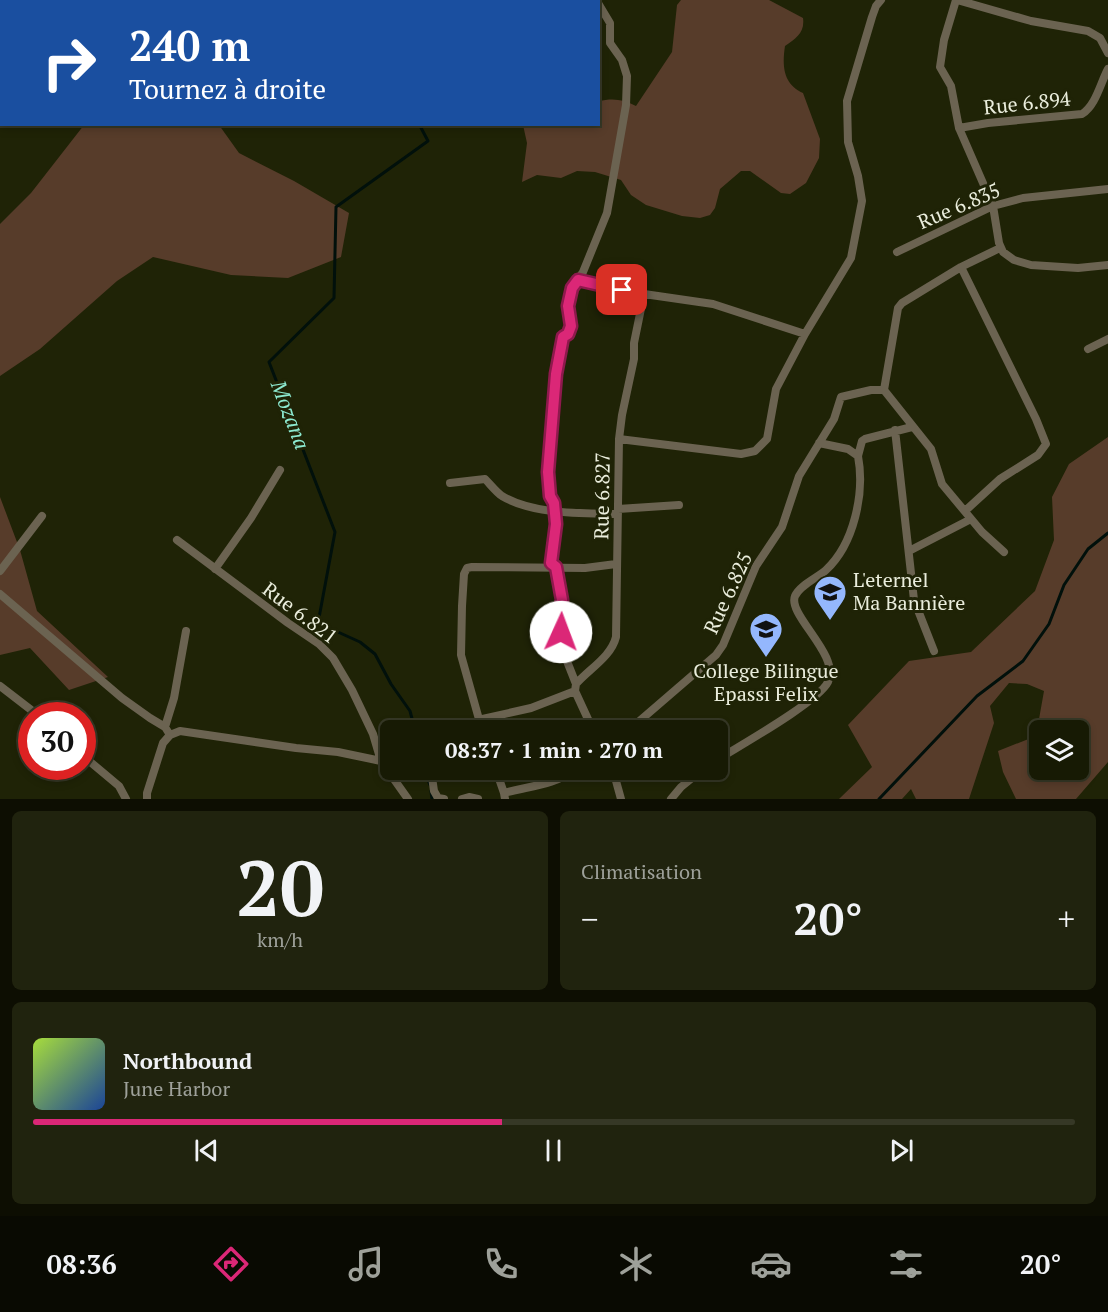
<!DOCTYPE html>
<html lang="fr">
<meta charset="utf-8">
<style>
:root{--surface:#171a04;--page:#20230e;--text:#f1f3f6;--muted:#9ea19a;--line:#363826;--accent:#db2777}
body{margin:0;font-family:"PT Serif",serif;background:var(--page);color:var(--text);height:100vh;display:flex;flex-direction:column;font-size:22px;white-space:nowrap}
*{box-sizing:border-box;margin:0}
p{font-size:20px;color:var(--muted)}
.icon{flex:none;width:33px;height:33px;fill:none;stroke:currentColor;stroke-width:2;stroke-linecap:round;stroke-linejoin:round}
.map{position:relative;height:799px;overflow:hidden}
.side{display:flex;flex-direction:column;gap:12px;padding:12px;background:#0d0e02;flex:1}
.side>*{flex:none}
.banner{position:absolute;left:0px;top:0px;width:600px;height:126px;box-shadow:0 3px 9px #0003,0 0 0 2px var(--line);background:#1a4fa0;color:#fff;overflow:hidden}
.fabs{position:absolute;left:1029px;top:720px;display:grid;gap:12px}
.fabs a{display:grid;place-items:center;width:60px;height:60px;border-radius:9px;background:var(--surface);box-shadow:0 3px 9px #0003,0 0 0 2px var(--line);font-size:30px}
.speed{position:absolute;left:18px;top:702px;display:flex;gap:12px;font-size:30px;font-weight:700;text-align:center}
.speed>*{display:grid;place-content:center;width:78px;height:78px;border-radius:50%;background:var(--surface);box-shadow:0 3px 9px #0003,0 0 0 2px var(--line);line-height:1}
.speed .limit{border:9px solid #d22;background:#fff;color:#111}
.pin{position:absolute;display:grid;place-items:center;width:51px;height:51px;color:#fff;margin:-26px;border-radius:12px;box-shadow:0 3px 9px #0006}
.me{position:absolute;width:66px;margin:-33px;rotate:2deg;stroke-linejoin:round;filter:drop-shadow(0 0 4px #0008)}
.turn{display:flex;align-items:center;gap:21px;height:126px;padding:0 30px;font-size:27px}
.turn .icon{width:78px;height:78px;stroke-width:2.5}
.turn b{display:block;font-size:42px;line-height:51px}
.big{font-size:45px;font-weight:600;line-height:1.1}
.side .card{flex:1;display:flex;flex-direction:column;justify-content:center;gap:9px;min-width:0;padding:0 21px;border-radius:9px;background:var(--page)}
.side .dial{align-items:center;gap:0}
.dial b{font-size:78px;line-height:1}
.song{display:flex;align-items:center;gap:18px}
.cover{width:72px;height:72px;border-radius:9px;background:linear-gradient(135deg,hsl(80 70% 55%),hsl(220 70% 35%))}
.played{height:6px;border-radius:3px;background:linear-gradient(90deg,var(--accent) 45%,var(--line) 45%)}
.keys{display:flex;justify-content:space-around;direction:ltr}
.heat{display:flex;justify-content:space-between;align-items:center;font-size:33px;direction:ltr}
.side .tiles{flex:1;display:grid;gap:12px;grid-template-columns:1fr 1fr}
.card:last-child{grid-column:span 2}
.trip{position:absolute;left:380px;top:720px;width:348px;height:60px;border-radius:9px;background:var(--surface);box-shadow:0 3px 9px #0003,0 0 0 2px var(--line);font-weight:600;line-height:60px;text-align:center}
.dock{display:flex;height:96px;justify-content:space-around;align-items:center;background:#090a02;color:var(--muted)}
.dock .icon{width:42px;height:42px}
.dock .on{color:var(--accent)}
.dock b{font-size:27px;color:var(--text)}
.map>svg:first-child{display:block}
.green{fill:#573c2a;fill-rule:evenodd}
.lines{fill:none;stroke-linecap:round;stroke-linejoin:round}
.stream{stroke:#01100b;stroke-width:3}
.street{stroke:#6b6351;stroke-width:8}
.route-casing{stroke:#8e194d;stroke-width:15}
.route{stroke:#db2777;stroke-width:10}
.labels{text-anchor:middle;stroke-width:6;stroke-linejoin:round;paint-order:stroke}
.street-label{font-size:20px;fill:#eaeddc;stroke:#1f2306}
.poi-label{font-size:20px;fill:#eaeddc;stroke:#1f2306;text-anchor:start}
.water-label{font-size:21px;font-style:italic;fill:#8dead1;stroke:#1f2306}
</style>
<div class="map">
<svg width="1108" height="799" viewBox="0 0 1108 799">
<rect width="100%" height="100%" fill="#1f2306"/>
<!-- green -->
<path class="green" d="M371 0H496V2Z
M681 0H769L803 18C805 33 796 38 785 46 782 66 783 84 803 93L820 139 819 158 806 183 790 194 781 193 750 171H741L720 189 715 208 710 215 700 218 682 216 646 205 631 195 621 180 595 172 577 171 561 178 537 175 522 182 527 143 523 125 598 124 599 101C612 98 624 99 636 106L672 52 677 5Z
M84 125H219L239 153 294 181 349 213 341 257 288 278 231 275 153 257 117 281 40 349 0 376V224L31 193Z
M1108 437V762L1076 799H1016L1003 772 998 751 1036 736 1044 691 1027 684 1009 683 990 706 994 723 969 799H916L911 789 902 799H839L872 767 848 725 909 661 971 652 1035 591 1054 540 1052 497 1069 464ZM1078 730V770H1040V730Z
M0 497 20 550 37 611 108 677 69 690 30 648 0 655Z"/>
<g class="lines">
<!-- stream -->
<path class="stream" d="M388 2 389 0
M415 730 410 711 391 684 375 654 360 642 318 623 335 532 269 362 334 298 336 207 428 141 419 124
M424 770 430 785
M431 791 432 799
M879 799 977 696 1023 661 1049 624 1064 585 1088 549 1108 533"/>
<!-- street -->
<path class="street" d="M956 0 944 40 940 67 951 86 959 128 993 206 999 243 1003 252 1014 260 1031 265 1078 268 1108 265
M957 0 1031 21 1088 31 1100 38 1108 53
M959 128 988 123 1082 114C1096 105 1100 84 1108 69
M897 252 993 206 1023 198 1108 189
M961 267 1036 419 1046 444 1038 455 1000 479 965 511
M578 280 644 294 713 304 805 334
M1088 349 1108 339
M884 390 931 449 942 484 982 532 1004 552
M895 430 914 600 934 651
M619 439 741 454 755 451 767 439 776 389 805 334 851 258 862 201 858 176 848 142 847 101 872 17 876 6 881 0
M858 456 862 441 865 439 912 427
M450 483 485 479C490 484 496 492 502 496 534 515 582 513 618 514
M618 509 679 505
M177 540 288 623 319 644 333 658 352 690 373 734 381 761 408 799
M909 551 971 519
M215 569 251 518 280 470
M0 571 42 516
M0 594 122 698 150 718 165 727 170 735
M576 684C589 669 611 657 616 637L619 439 622 415 634 359V343L644 294
M0 686 39 716
M478 720 531 708 575 691
M165 727 174 698 186 631
M482 730 461 655 462 606 464 574 467 568 472 567 585 568 616 564
M593 730 575 691 576 684 561 646 562 629 559 614 562 600 556 567 551 563 556 524 554 503 550 496 548 472 556 374 563 337 568 334 571 326 568 306 572 288 583 272 607 213 626 105 627 76 622 60 610 43V23L598 3
M629 730 716 655 723 645 756 566 782 527 799 476 834 419 841 397 871 390H884L898 308 902 303 961 267 1000 248
M82 755 119 786 126 799
M717 760C739 746 818 702 828 682 841 655 787 615 795 596 800 585 817 578 826 570 854 544 865 493 858 456L848 449 819 443
M431 770 434 791 438 798 444 799
M496 770 504 793
M613 770 621 799
M147 799V793L163 743 170 735 180 731 296 748 338 752 381 761
M462 799 469 797 478 799
M505 799 504 793C529 786 554 785 575 770
M671 799 681 787 702 770"/>
</g>
<g class="lines">
<defs>
<path id="route" d="M561 632 559 614 562 600 556 567 551 563 556 524 554 503 550 496 548 472 556 374 563 337 568 334 571 326 568 306 572 288 578 280 622 290"/>
</defs>
<!-- route casing -->
<use href="#route" class="route-casing"/>
<!-- route -->
<use href="#route" class="route"/>
</g>
<!-- icons -->
<defs>
<symbol id="school-pin" viewBox="-11 -11 22 30"><path d="M0 17L-7.5 6A9.5 9.5 0 1 1 7.5 6Z" fill="#94b7fd" stroke="#1f2306"/><path d="M0-5L7-2L0 1L-7-2ZM-4 1L0 2.5L4 1V4Q0 6-4 4Z" fill="#111"/></symbol>
</defs>
<g fill-rule="evenodd">
<use href="#school-pin" x="811" y="573" width="38" height="52"/>
<use href="#school-pin" x="747" y="610" width="38" height="52"/>
</g>
<g class="labels">
<!-- street labels -->
<g class="street-label">
<text transform="translate(1027 103) rotate(-6)" y="7">Rue 6.894</text>
<text transform="translate(959 206) rotate(-23)" y="7">Rue 6.835</text>
<text transform="translate(602 496) rotate(-89)" y="7">Rue 6.827</text>
<text transform="translate(728 593) rotate(-65)" y="7">Rue 6.825</text>
<text transform="translate(300 613) rotate(37)" y="7">Rue 6.821</text>
</g>
<!-- poi labels -->
<g class="poi-label">
<text x="853" y="587">L'eternel<tspan x="853" dy="23">Ma Bannière</tspan></text>
<text x="766" y="678" text-anchor="middle">College Bilingue<tspan x="766" dy="23">Epassi Felix</tspan></text>
</g>
<!-- water labels -->
<g class="water-label">
<text transform="translate(290 415) rotate(69)" y="7">Mozana</text>
</g>
</g>
</svg>
<div class="fabs">
<a><svg class="icon" aria-label="layers" viewBox="0 0 24 24"><path d="M12 4l9 5-9 5-9-5zM3 14l9 5 9-5"/></svg></a>
</div>
<div class="speed"><div class="limit">30</div></div>
<div class="pin" style="left:622px;top:290px;background:#d93025"><svg class="icon" aria-label="arrive" viewBox="0 0 24 24"><path d="M6 21V4h12l-3 4 3 4H6"/></svg></div>
<svg class="me" style="left:561px;top:632px" viewBox="-20 -20 40 40"><circle r="19" fill="#fff"/><path d="M0-13L10 11 0 6-10 11z" fill="#db2777"/></svg>
<div class="trip">08:37 · 1 min · 270 m</div>
<div class="banner">
<div class="turn"><svg class="icon" aria-label="right" viewBox="0 0 24 24"><path d="M7 20v-9h11M14 6l5 5-5 5"/></svg><div><b>240 m</b>Tournez à droite</div></div>
</div>
</div>
<section class="side">
<div class="tiles">
<div class="card dial"><b>20</b><p>km/h</p></div>
<div class="card"><p>Climatisation</p>
<div class="heat"><a>−</a><b class="big">20°</b><a>+</a></div>
</div>
<div class="card">
<div class="song"><i class="cover"></i><div><b>Northbound</b><p>June Harbor</p></div></div>
<div class="played"></div>
<div class="keys"><svg class="icon" aria-label="previous" viewBox="0 0 24 24"><path d="M18 5L8 12l10 7zM5 5v14"/></svg><svg class="icon" aria-label="pause" viewBox="0 0 24 24"><path d="M8 5v14M16 5v14"/></svg><svg class="icon" aria-label="next" viewBox="0 0 24 24"><path d="M6 5l10 7-10 7zM19 5v14"/></svg></div>
</div>
</div>
</section>
<nav class="dock">
<b>08:36</b>
<svg class="icon on" aria-label="directions" viewBox="0 0 24 24"><path d="M12 3l9 9-9 9-9-9zM9 14v-3h6M13 9l2 2-2 2"/></svg>
<svg class="icon" aria-label="music" viewBox="0 0 24 24"><path d="M9 18V5l10-2v13"/><circle cx="6" cy="18" r="3"/><circle cx="16" cy="16" r="3"/></svg>
<svg class="icon" aria-label="phone" viewBox="0 0 24 24"><path d="M5 4h4l2 5-3 2q2 4 5 5l2-3 5 2v4C11 20 4 13 5 4z"/></svg>
<svg class="icon" aria-label="climate" viewBox="0 0 24 24"><path d="M12 3v18M4 7l16 10M4 17L20 7"/></svg>
<svg class="icon" aria-label="car" viewBox="0 0 24 24"><path d="M5 17H2v-5l4-1 3-4h7l3 4 3 1v5h-3M9 17h6M6 11h13"/><circle cx="7" cy="17" r="2"/><circle cx="17" cy="17" r="2"/></svg>
<svg class="icon" aria-label="filters" viewBox="0 0 24 24"><path d="M4 7h16M4 17h16"/><circle cx="9" cy="7" r="2"/><circle cx="15" cy="17" r="2"/></svg>
<b>20°</b>
</nav>
